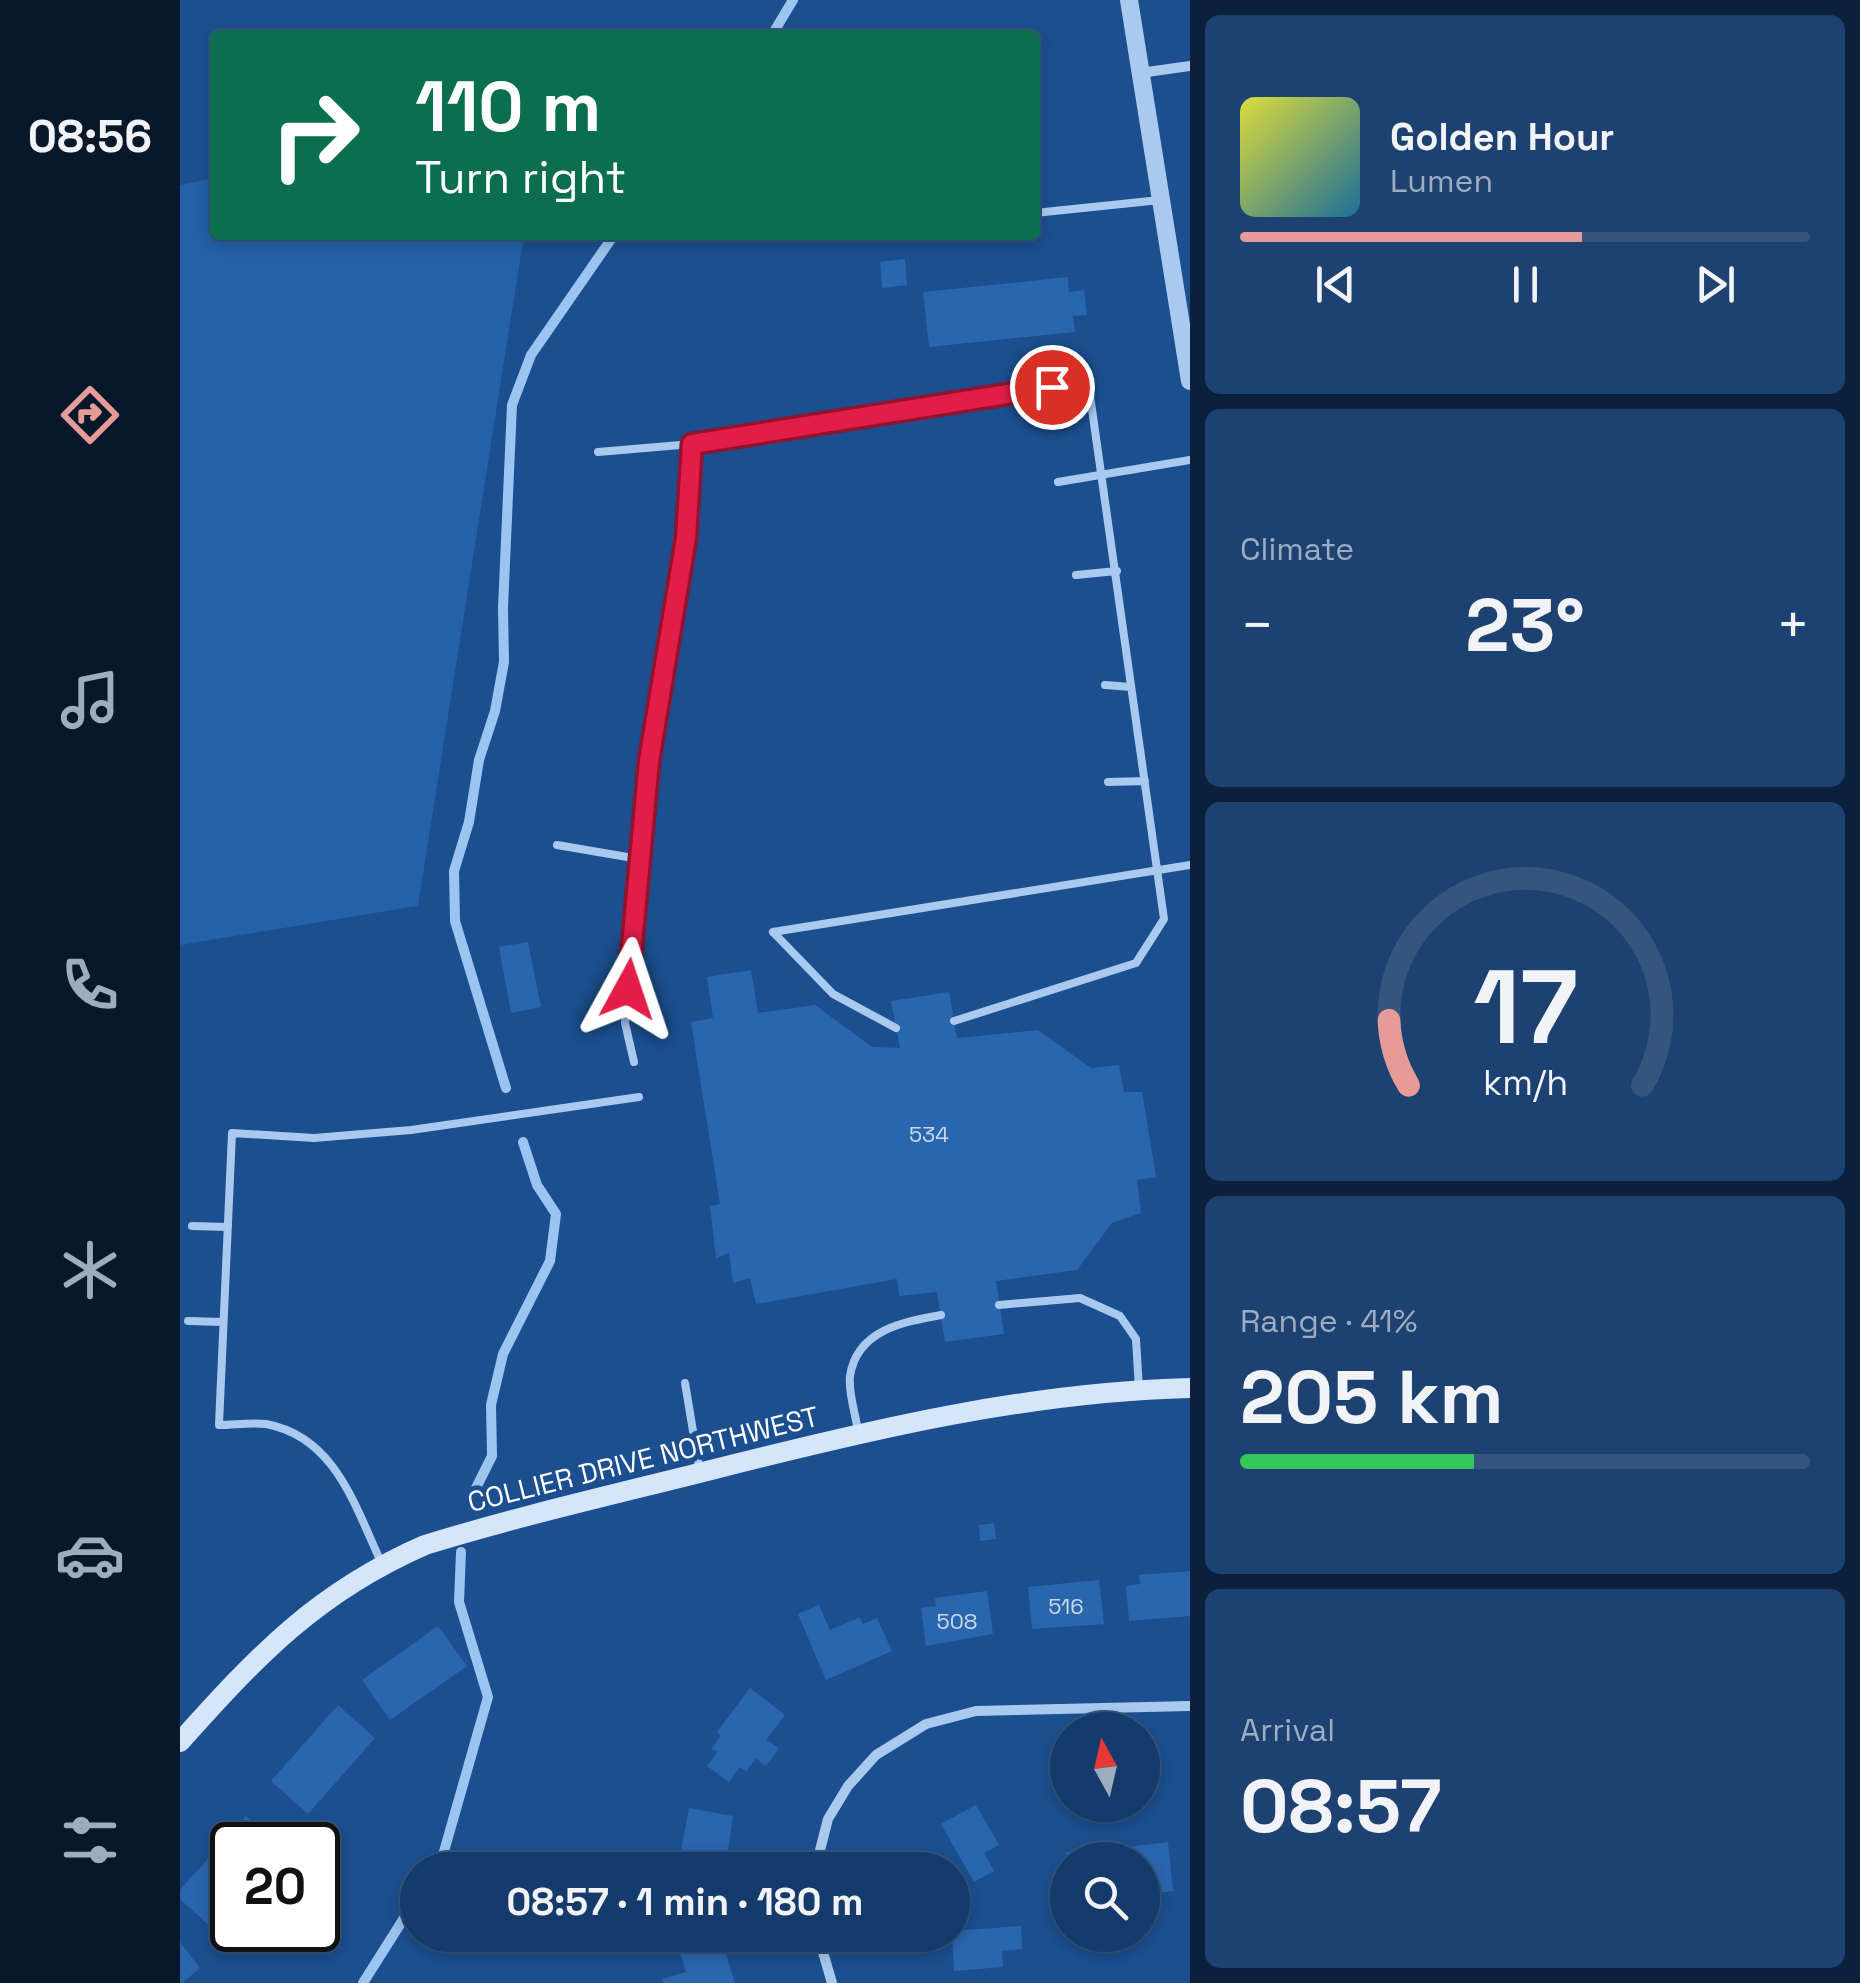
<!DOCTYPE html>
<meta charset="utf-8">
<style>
:root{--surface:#143b6b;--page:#1d4271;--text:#f1f3f6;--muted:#9dadc1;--line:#33557e;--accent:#e69b98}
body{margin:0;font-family:"Space Grotesk",sans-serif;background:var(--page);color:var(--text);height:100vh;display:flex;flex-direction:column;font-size:38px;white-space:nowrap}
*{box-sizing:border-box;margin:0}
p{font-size:32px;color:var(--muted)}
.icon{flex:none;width:55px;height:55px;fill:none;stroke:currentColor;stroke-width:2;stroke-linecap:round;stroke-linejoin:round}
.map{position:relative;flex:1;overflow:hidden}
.drawer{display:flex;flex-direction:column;gap:15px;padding:15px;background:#0b203b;width:670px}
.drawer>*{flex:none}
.banner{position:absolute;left:30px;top:30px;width:830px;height:210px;border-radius:10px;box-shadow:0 5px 15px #0003,0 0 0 2px var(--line);background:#0b6e4f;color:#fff;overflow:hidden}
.needle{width:65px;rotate:352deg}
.tools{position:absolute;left:870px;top:1712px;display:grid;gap:20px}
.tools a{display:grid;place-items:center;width:110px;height:110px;border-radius:50%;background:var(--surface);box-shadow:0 5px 15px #0003,0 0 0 2px var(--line);font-size:50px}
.speed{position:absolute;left:30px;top:1822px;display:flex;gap:20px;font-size:50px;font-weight:700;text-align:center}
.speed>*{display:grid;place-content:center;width:130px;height:130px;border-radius:50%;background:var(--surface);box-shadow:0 5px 15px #0003,0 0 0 2px var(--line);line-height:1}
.speed .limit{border:5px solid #111;border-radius:15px;background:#fff;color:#111}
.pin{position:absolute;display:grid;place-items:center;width:85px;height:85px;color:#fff;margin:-42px;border:5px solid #fff;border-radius:50%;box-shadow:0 2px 10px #0007}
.me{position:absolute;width:110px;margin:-55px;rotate:5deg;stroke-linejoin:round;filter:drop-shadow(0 0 8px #0008)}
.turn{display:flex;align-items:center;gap:35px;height:210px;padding:0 40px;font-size:45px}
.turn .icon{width:130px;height:130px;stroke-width:2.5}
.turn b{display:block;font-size:70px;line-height:85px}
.big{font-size:75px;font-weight:800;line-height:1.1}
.drawer .tile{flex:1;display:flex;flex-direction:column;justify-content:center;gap:15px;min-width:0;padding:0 35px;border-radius:15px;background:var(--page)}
.drawer .dial{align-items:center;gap:0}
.dial svg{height:260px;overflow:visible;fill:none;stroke:var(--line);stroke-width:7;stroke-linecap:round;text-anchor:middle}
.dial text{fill:var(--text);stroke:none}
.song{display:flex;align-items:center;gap:30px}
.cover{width:120px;height:120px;border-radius:15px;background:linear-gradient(135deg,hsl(60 70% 55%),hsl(200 70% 35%))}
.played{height:10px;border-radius:5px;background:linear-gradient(90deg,var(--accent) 60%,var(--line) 60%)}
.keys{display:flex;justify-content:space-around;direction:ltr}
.heat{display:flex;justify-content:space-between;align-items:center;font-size:55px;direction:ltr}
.charge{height:15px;border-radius:8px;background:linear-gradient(90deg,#34c759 41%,var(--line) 0)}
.trip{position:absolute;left:220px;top:1852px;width:570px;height:100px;border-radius:50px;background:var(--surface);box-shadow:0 5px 15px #0003,0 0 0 2px var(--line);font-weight:800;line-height:100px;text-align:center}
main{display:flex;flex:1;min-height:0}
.menu{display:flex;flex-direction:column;width:180px;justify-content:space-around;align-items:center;background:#08182b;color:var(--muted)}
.menu .icon{width:70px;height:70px}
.menu .on{color:var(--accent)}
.menu b{font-size:45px;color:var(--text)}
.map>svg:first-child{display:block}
.green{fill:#2461a8}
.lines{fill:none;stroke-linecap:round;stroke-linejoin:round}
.stream{stroke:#9cc4f0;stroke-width:10}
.building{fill:#2a66ad}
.service{stroke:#a9c9ee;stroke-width:8}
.minor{stroke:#a9c9ee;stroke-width:10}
.tertiary{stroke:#a9c9ee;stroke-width:18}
.secondary{stroke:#d6e6fa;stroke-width:20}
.route-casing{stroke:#92132f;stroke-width:25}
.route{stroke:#e11d48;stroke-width:18}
.labels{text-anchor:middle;stroke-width:10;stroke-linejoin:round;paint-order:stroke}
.number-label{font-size:22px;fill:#cad9ea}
.street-label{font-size:28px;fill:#fff;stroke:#1b4f8f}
</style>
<main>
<nav class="menu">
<b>08:56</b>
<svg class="icon on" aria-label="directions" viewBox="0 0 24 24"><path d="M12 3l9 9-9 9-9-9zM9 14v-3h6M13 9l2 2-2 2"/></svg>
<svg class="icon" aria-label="music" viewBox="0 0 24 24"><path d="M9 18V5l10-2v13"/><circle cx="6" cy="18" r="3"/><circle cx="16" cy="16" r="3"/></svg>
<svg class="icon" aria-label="phone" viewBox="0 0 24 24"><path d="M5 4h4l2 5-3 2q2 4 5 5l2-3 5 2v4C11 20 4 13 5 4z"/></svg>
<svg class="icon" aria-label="climate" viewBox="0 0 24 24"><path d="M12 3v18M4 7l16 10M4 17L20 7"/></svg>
<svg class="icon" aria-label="car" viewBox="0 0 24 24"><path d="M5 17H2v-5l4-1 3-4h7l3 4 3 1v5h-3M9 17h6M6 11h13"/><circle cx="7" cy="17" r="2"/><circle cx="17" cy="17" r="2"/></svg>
<svg class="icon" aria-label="filters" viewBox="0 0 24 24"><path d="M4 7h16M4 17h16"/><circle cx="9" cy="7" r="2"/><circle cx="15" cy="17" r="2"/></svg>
</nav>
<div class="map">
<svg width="1010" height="1983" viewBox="0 0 1010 1983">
<rect width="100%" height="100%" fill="#1b4f8f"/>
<!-- green -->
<path class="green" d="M35 178V235H344L238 906 0 945V185Z"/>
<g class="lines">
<!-- stream -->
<path class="stream" d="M592 35 613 0
M326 1088 275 921 274 871 289 822 299 760 315 711 324 662 323 608 332 405 351 355 434 235
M290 1500 312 1456 311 1405 323 1354 370 1261 376 1214 357 1185 343 1142
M254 1870 263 1855 308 1697 279 1602 281 1552
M183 1983 238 1896"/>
</g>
<!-- building -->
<path class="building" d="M725 259 727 285 702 288 700 262Z
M888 277 889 292 904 290 907 315 893 316 895 332 749 347 743 292Z
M348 942 361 1007 331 1013 319 947Z
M571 970 578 1013 635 1005 692 1047 720 1048 711 1001 769 992 777 1038 858 1030 911 1068 939 1065 944 1092H962L976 1177 957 1180 961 1213 932 1223 897 1270 816 1281 824 1334 765 1342 757 1292 719 1296 717 1279 576 1304 570 1278 553 1283 549 1253 536 1258 530 1206 540 1204 511 1022 533 1018 527 977Z
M814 1523 816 1539 800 1541 799 1525Z
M1010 1571V1616L949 1621 946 1586 960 1584 959 1575Z
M919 1580 924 1624 852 1629 848 1587Z
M807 1591 813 1634 746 1646 741 1608 756 1606 755 1598Z
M639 1605 650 1630 680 1617 683 1624 697 1618 712 1651 646 1680 618 1614Z
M258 1626 287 1666 210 1720 182 1680Z
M570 1688 605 1715 586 1740 599 1748 586 1766 576 1758 566 1772 560 1767 549 1782 527 1766 537 1752 531 1749 541 1736 537 1732Z
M158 1705 195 1738 128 1814 91 1781Z
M796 1805 819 1845 804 1853 814 1871 794 1882 761 1824Z
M509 1808 553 1816 545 1870H506L507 1864 499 1862Z
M66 1816 98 1845H52V1909L34 1930 0 1899V1890Z
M988 1842 993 1891 977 1893 980 1911 962 1913V1860H950L948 1847Z
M926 1847 928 1860H887L886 1852Z
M841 1926 842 1949 822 1951 823 1967 774 1971 772 1931Z
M533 1935H540L555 1983H484L482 1979 506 1972 498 1946Z
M0 1942 20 1968 2 1983H0Z"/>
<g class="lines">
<!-- service -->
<path class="service" d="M855 213 980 200
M418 452 512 444 908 381 984 919 956 963 774 1021
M878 482 1010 460
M896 575 937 571
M925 685 951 687
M928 782 965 781
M377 845 459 859
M593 932 1010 865
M593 932 653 994 716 1028
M454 1062 445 1023 459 859 469 761 506 538 512 444
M12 1226 48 1227
M819 1305 900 1298 940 1316 956 1339 959 1390
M8 1321 43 1322
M505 1383 520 1473
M678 1432C676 1415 668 1393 670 1376 677 1330 723 1322 761 1315
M202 1564C175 1507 156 1437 86 1424 72 1422 54 1425 39 1425L52 1133 134 1138 231 1130 459 1097"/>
<!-- minor -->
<path class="minor" d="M960 73 1010 66
M635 1870 648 1819 668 1786 696 1755 746 1724 796 1711 1010 1706
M638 1935 652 1983"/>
<!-- tertiary -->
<path class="tertiary" d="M949 0 1010 381"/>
<!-- secondary -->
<path class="secondary" d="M0 1742C77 1656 137 1592 245 1545 339 1516 436 1494 531 1470 689 1430 847 1392 1010 1388"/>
</g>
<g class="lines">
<defs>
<path id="route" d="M448 989 469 761 506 538 512 444 872 387"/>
</defs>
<!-- route casing -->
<use href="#route" class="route-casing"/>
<!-- route -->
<use href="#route" class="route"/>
</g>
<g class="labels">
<!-- number labels -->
<g class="number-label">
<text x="749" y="1142">534</text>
<text x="886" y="1614">516</text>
<text x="777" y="1629">508</text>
</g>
<!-- street labels -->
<g class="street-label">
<text transform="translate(463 1459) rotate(-14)" y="10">COLLIER DRIVE NORTHWEST</text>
</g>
</g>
</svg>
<div class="tools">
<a><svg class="needle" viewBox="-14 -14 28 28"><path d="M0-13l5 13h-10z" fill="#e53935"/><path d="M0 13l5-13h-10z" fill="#9dadc1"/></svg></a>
<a><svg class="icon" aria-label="search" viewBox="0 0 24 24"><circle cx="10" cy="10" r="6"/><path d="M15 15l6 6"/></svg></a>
</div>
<div class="speed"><div class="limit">20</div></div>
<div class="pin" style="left:872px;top:387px;background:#d93025"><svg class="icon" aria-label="arrive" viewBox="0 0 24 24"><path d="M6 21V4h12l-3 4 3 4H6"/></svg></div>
<svg class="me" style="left:448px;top:989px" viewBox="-20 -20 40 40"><path d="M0-17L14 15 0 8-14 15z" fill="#e11d48" stroke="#fff" stroke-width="4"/></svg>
<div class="trip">08:57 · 1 min · 180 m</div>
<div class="banner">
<div class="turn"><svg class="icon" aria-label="right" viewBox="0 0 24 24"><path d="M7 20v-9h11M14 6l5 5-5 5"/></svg><div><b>110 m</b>Turn right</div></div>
</div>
</div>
<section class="drawer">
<div class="tile">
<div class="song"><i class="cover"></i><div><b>Golden Hour</b><p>Lumen</p></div></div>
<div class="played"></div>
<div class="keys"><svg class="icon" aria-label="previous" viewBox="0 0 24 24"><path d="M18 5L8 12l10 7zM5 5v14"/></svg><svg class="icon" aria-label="pause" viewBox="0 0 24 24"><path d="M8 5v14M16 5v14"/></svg><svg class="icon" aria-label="next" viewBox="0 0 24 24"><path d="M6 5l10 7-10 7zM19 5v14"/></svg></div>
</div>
<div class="tile"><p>Climate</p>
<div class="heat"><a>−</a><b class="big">23°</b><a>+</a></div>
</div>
<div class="tile dial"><svg viewBox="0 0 100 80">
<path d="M14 69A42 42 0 1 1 86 69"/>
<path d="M14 69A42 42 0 0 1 8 49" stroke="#e69b98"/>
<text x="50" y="56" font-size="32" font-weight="700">17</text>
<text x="50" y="72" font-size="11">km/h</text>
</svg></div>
<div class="tile"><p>Range · 41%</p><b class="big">205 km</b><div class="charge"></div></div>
<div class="tile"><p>Arrival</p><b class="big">08:57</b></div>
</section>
</main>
